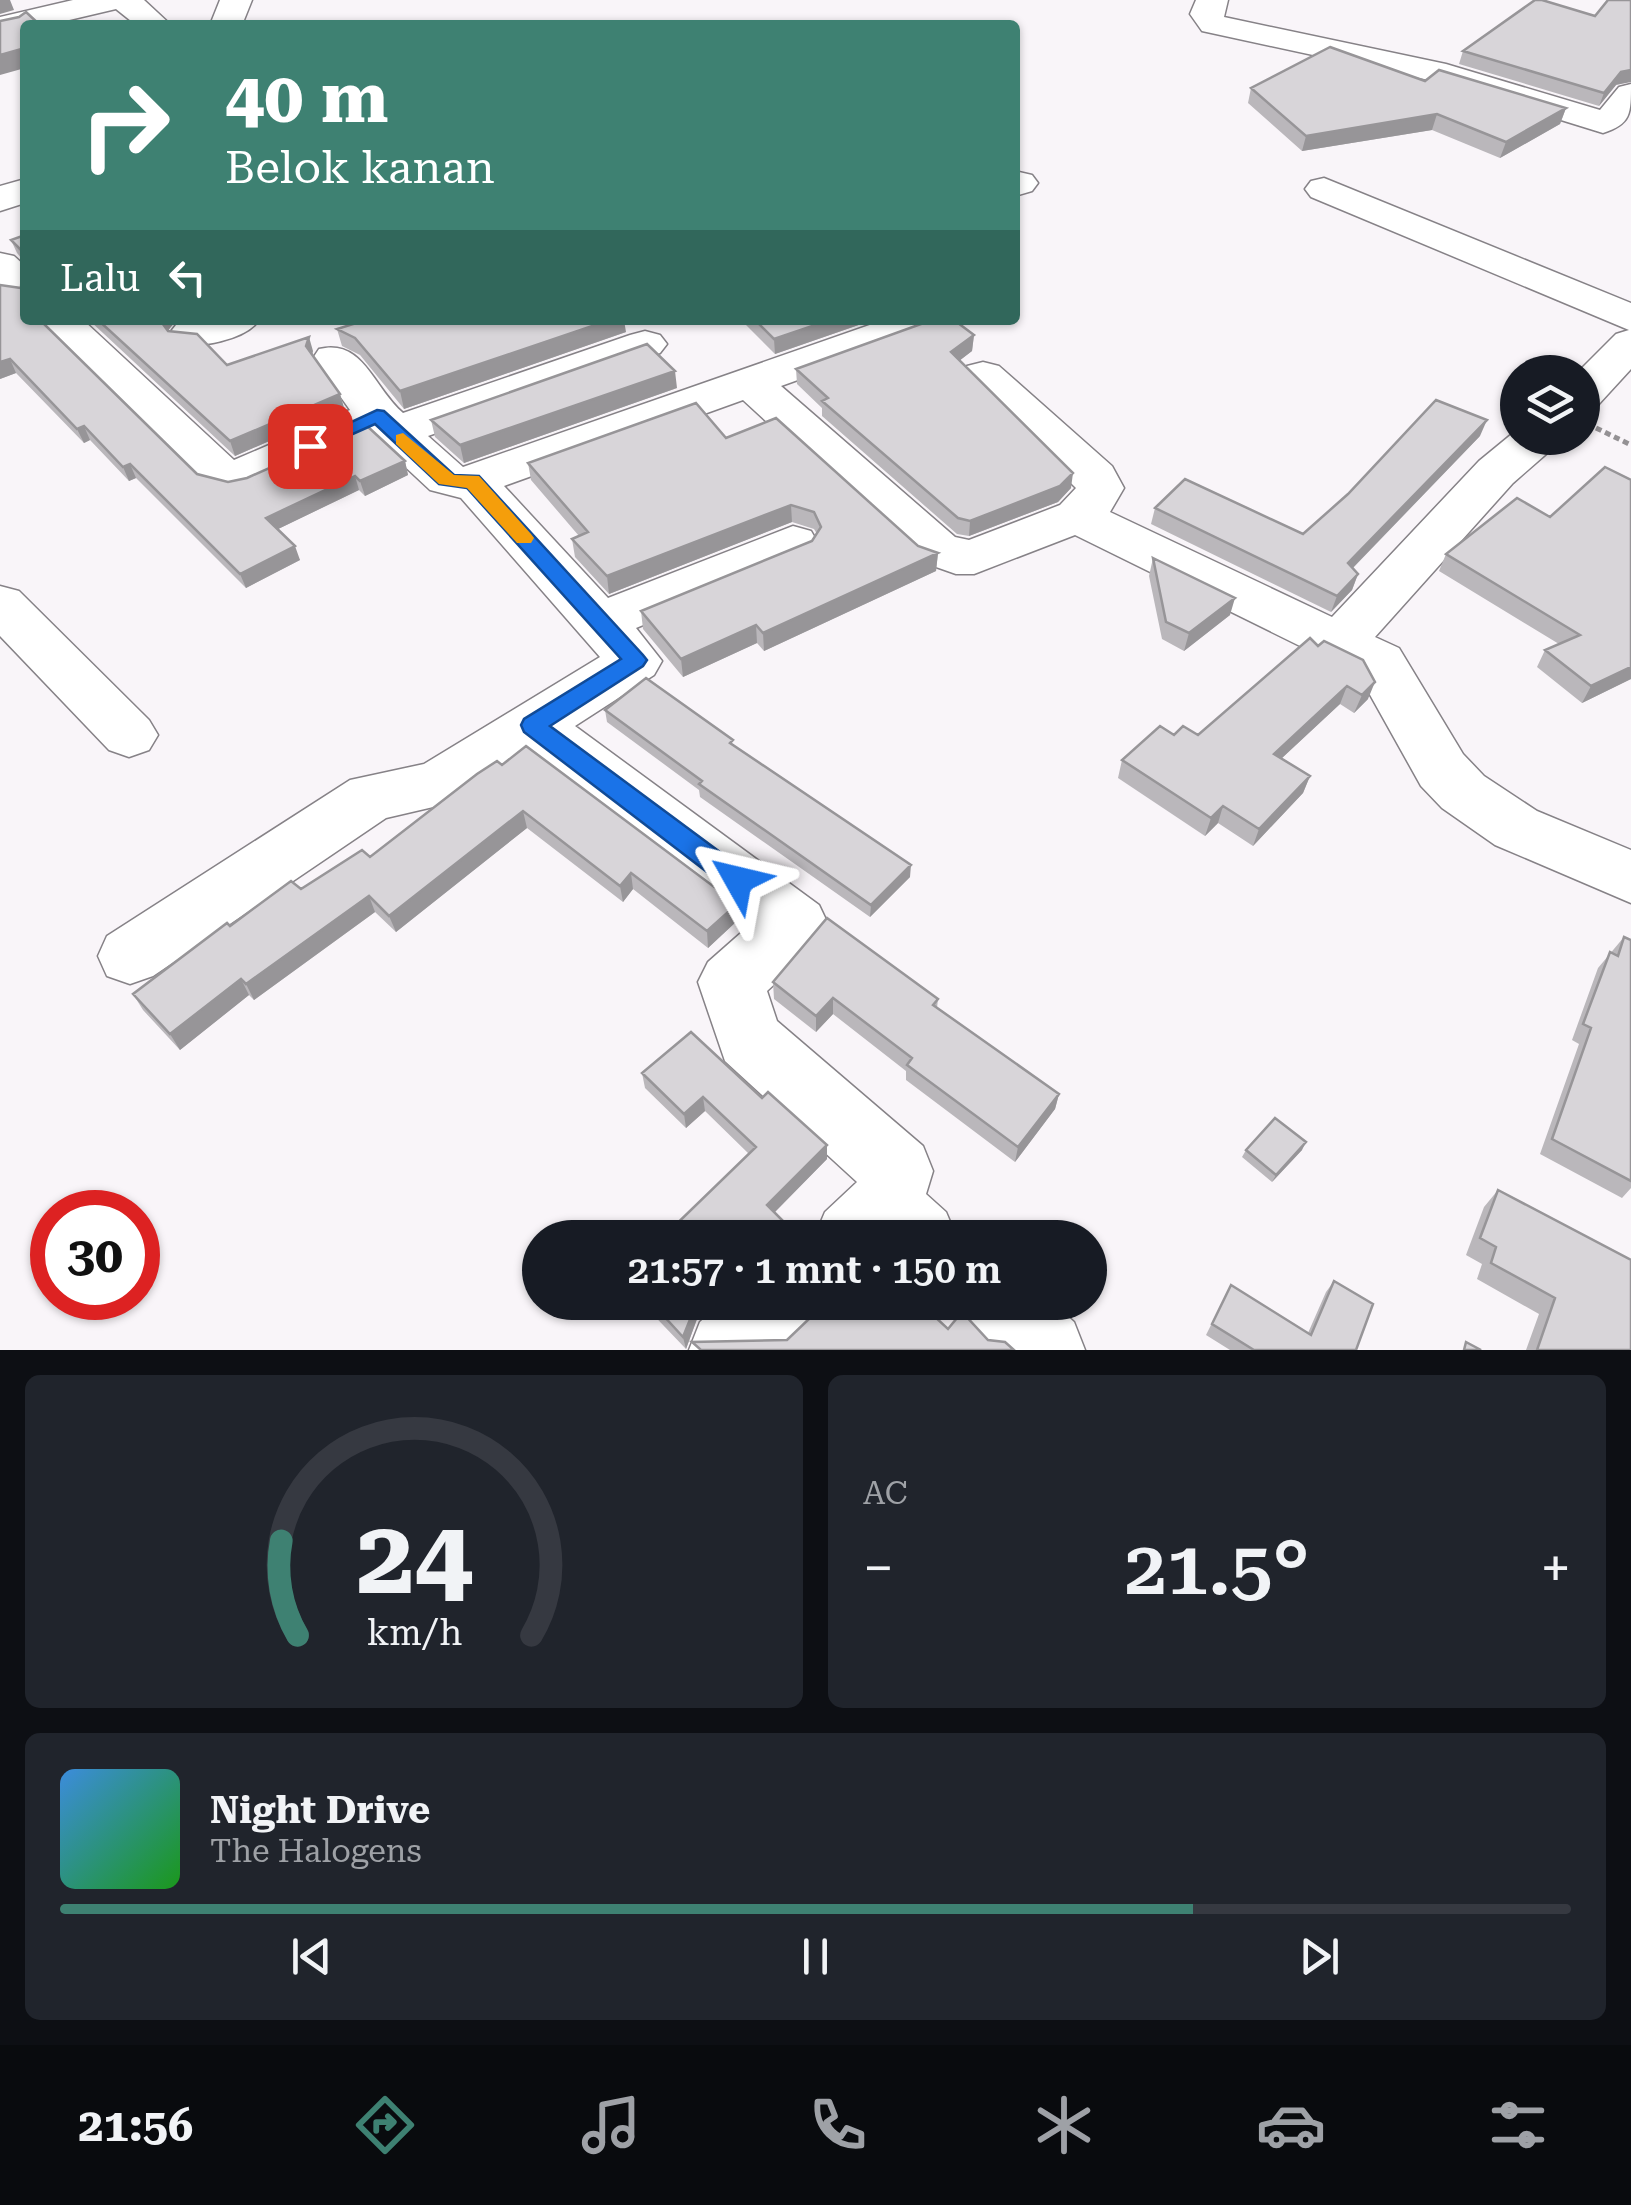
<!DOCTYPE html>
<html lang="id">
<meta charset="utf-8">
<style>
:root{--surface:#171b24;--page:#20242c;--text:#f1f3f6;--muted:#9ea1a6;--line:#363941;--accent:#3e8172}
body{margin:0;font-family:"Roboto Serif",serif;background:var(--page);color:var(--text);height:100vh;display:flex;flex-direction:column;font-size:38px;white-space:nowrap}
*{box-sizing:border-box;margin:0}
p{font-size:32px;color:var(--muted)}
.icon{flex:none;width:55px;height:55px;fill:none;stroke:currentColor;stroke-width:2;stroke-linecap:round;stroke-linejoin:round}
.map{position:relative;height:1350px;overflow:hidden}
.details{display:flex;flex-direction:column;gap:25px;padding:25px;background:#0d0f14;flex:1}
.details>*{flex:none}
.guide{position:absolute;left:20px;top:20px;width:1000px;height:305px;border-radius:10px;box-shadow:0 2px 8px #0004;background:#3e8172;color:#fff;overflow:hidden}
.fabs{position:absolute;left:1500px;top:355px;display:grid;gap:20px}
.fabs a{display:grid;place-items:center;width:100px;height:100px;border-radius:50%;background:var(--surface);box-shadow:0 2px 8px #0004;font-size:50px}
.speed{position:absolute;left:30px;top:1190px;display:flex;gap:20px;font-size:50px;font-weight:700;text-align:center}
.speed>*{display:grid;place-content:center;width:130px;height:130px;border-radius:50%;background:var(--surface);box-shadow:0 2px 8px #0004;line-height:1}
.speed .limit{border:15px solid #d22;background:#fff;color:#111}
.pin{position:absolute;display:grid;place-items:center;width:85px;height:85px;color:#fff;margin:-42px;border-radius:20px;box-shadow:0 5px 15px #0006}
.me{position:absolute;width:110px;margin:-55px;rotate:307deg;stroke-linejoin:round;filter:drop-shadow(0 0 8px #0008)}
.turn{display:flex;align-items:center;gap:35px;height:210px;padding:0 40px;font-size:45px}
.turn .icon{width:130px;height:130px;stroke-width:2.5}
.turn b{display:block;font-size:70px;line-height:85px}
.then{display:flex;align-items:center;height:95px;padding:0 40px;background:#0003;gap:20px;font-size:38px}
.big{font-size:75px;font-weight:600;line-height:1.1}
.details .tile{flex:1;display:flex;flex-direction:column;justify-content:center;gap:15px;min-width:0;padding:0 35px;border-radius:15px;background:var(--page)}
.details .dial{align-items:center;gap:0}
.dial svg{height:260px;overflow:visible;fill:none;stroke:var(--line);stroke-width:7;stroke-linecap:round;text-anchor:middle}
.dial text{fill:var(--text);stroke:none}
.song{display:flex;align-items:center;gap:30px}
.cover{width:120px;height:120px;border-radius:15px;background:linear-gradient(135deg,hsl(210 70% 55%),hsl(120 70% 35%))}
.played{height:10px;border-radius:5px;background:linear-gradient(90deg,var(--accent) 75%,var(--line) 75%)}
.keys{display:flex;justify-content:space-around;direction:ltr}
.heat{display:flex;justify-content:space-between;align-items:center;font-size:55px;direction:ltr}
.details .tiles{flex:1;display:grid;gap:25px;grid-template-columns:1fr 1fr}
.tile:last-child{grid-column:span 2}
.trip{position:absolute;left:522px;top:1220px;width:585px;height:100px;border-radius:50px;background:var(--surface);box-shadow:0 2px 8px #0004;font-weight:600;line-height:100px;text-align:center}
.tabs{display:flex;height:160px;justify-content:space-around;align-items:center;background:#090b0e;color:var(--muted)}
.tabs .icon{width:70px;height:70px}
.tabs .selected{color:var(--accent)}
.tabs b{font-size:45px;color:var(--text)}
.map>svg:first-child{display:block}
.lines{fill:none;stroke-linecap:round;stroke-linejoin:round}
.minor-casing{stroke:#868287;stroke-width:3}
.path{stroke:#949194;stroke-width:5;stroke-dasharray:6 4;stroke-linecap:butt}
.minor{fill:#fff;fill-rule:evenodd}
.wall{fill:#bab7bb}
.shaded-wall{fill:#979598}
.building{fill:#d8d5d9;stroke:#979598;stroke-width:2.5}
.route{fill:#1a73e8;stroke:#114b97;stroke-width:2.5}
.slow{fill:#f59e0b}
</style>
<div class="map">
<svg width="1631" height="1350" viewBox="0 0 1631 1350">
<rect width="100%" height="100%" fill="#f9f5f9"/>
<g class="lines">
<defs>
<path id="minor" d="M73 0H144L171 25H136L116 9 48 25H25V31L0 37V17Z
M220 0H252L242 25H210Z
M1196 0H1228L1224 17 1446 64 1600 110 1619 87 1631 84C1631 114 1631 124 1603 133L1438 82 1202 31 1190 14Z
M1019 172 1032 175 1038 183 1032 191 1015 196V173Z
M1324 178 1631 303V369L1598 405 1582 408V372H1578L1616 334 1629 330 1311 197 1305 189 1311 181Z
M25 179V203L0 211V186Z
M0 253 14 256 25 266V299L8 296 0 288Z
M37 320H83L234 460 350 410 313 358 319 349C363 338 373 387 403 413L630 335 645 331 660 335 667 344 660 353 428 436 463 467 884 320H933L935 324 929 333 781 386 955 537 969 540 1060 505 1076 488 961 375 967 366 983 362 999 366 1112 466 1124 488 1110 512 1332 617 1479 461 1518 429V438H1559L1553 448 1513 483 1375 637 1399 648 1463 754 1484 776 1537 811 1631 850V903L1495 845 1442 808 1421 786 1359 675 1075 535 974 574H956L919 561 743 400 504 486 608 598 793 526 811 531 818 543 811 555 636 628 662 661 654 675 575 726 819 905 828 924 819 943 767 991 777 1021 923 1146 933 1171 926 1194 946 1212 957 1238H814L825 1212 857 1182 725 1061 698 982 708 962 750 925 531 755 459 801 386 818 153 976 130 984 107 976 98 956 107 936 350 780 424 764 600 657 461 498 430 490 371 435 251 489 234 493 205 486Z
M192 320H259C246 340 198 349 176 343L169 334 176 325Z
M0 586 19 591 149 720 158 735 149 750 129 757 109 750 0 636Z
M722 1302H818L807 1329 785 1350H689L700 1322Z
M955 1302H1052L1074 1322 1085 1350H988L966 1329Z"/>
</defs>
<!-- minor casing -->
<use href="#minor" class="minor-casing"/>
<!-- path -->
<path class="path" d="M1596 428 1631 445"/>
<!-- minor -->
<use href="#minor" class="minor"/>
</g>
<!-- wall -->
<path class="wall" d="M1463 51 1616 85 1599 106 1459 64Z
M1425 81 1566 108 1560 124 1500 158 1432 130 1302 151 1248 103 1251 88Z
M25 235V320L197 474 228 482 405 461 408 475 365 496 359 490 278 529 300 560 246 588 136 478 129 481 90 440 84 443 16 373 0 379V285L21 288 22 259 17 253 11 240Z
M89 320H175L168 331 227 365 313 351 312 355 340 394 344 408 235 456Z
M745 320H873L775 354 745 324Z
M337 329 626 332 404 409 360 355 342 346Z
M974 335 972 351 960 360 1071 488 1058 502 969 536 957 534 822 416V408L797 384 796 369Z
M677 388 464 463 435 437 431 420Z
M1480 436 1353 568 1358 574 1352 590 1331 612 1151 524 1155 508 1303 534Z
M726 438 918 546 938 553 936 571 764 651 757 643 683 677 643 629 641 611 812 541 817 534 814 529 792 522 609 594 575 557 572 539 579 536 531 480 528 463Z
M1517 498 1631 679 1582 703 1537 667 1545 650 1559 644 1439 571 1446 554Z
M1153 558 1230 615 1184 651 1162 639 1149 576Z
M1310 638 1368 699 1354 713 1340 704 1282 758 1310 776 1303 793 1253 846 1218 823 1205 836 1118 778 1122 760 1174 735H1198Z
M605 710 734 745 910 877 870 917 700 797 699 790 607 722Z
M477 774 738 920 708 948 633 889 623 902 527 828 396 932 375 912 254 1000 249 995 180 1050 143 1010 133 994 230 926 301 889 370 857Z
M1624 937 1631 940V1188L1622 1198 1540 1154 1579 1044 1572 1040 1598 968Z
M773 982 938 999 937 1008 1059 1094 1055 1109 1015 1162 906 1080V1071L833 1014 816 1032 774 999Z
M691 1032 827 1159 775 1212 662 1238 749 1154 705 1111 686 1128 645 1088 642 1073Z
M1246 1150H1302L1272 1182 1242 1157Z
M1498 1190 1631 1350H1526L1539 1314 1477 1279 1482 1264 1466 1255 1484 1207Z
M1334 1281 1356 1350H1230L1206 1335 1231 1285 1308 1333 1326 1292Z
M641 1302H717L697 1319 686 1349Z"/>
<!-- shaded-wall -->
<path class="shaded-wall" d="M0 0H10L14 10 0 14Z
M25 48V68L0 75V55Z
M1631 70V82L1616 85 1599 106 1604 93 1621 72Z
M1566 108 1560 124 1500 158 1506 142Z
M1437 114 1432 130 1302 151 1306 136Z
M160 320H175L176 321 165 334Z
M610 320H624L626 332 404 409 400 391Z
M830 320H873L775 354 774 339Z
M974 335 972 351 950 368 951 352Z
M309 337 313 351 310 360 306 346Z
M10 359 16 373 0 379V362Z
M675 371 677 388 464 463 460 445Z
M340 394 344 408 235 456 230 441Z
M1487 420 1480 436 1342 579 1348 563Z
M84 426 90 440 84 443 77 429Z
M405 461 408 475 365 496 360 481Z
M130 464 136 478 129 481 123 467Z
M1073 473 1071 488 1058 502 969 536 970 521Z
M355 476 359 490 272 532 266 518Z
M791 505 792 522 609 594 607 576Z
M295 546 300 560 246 588 240 574Z
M938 553 936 571 764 651 763 633Z
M1358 574 1352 590 1331 612 1337 596Z
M1235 598 1230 615 1184 651 1189 633Z
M756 625 757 643 683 677 681 659Z
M1631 667V679L1582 703 1591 686Z
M1375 682 1368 699 1354 713 1362 695Z
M1347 686 1340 704 1268 771 1274 754Z
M1310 776 1303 793 1253 846 1259 829Z
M1223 806 1218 823 1205 836 1211 818Z
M523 811 527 828 396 932 389 916Z
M911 865 910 877 870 917 871 905Z
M631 873 633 889 623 902 620 886Z
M369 896 375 912 254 1000 246 984Z
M737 904 738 920 708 948 707 931Z
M241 979 249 995 180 1050 170 1034Z
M833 998V1014L816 1032V1016Z
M1059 1094 1055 1109 1015 1162 1018 1147Z
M703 1097 705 1111 686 1128 684 1114Z
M1306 1142 1302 1150 1272 1182 1276 1175Z
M827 1145V1159L768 1219 767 1205Z
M700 1302H717L697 1319 686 1349 683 1337 695 1307Z"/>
<!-- building -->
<path class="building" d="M1535 0H1542L1595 16 1608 0H1631V70L1621 72 1604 93 1463 51Z
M26 12 40 25H25V48L0 55V21L19 17Z
M1330 47 1425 81 1439 70 1566 108 1506 142 1437 114 1306 136 1251 88Z
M25 235V320H40L197 474 228 482 247 478 366 425 405 461 360 481 355 476 266 518 295 546 240 574 130 464 123 467 84 426 77 429 10 359 0 362V285L21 288 23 252 11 240Z
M98 320H160L168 331 197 334 227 365 309 337 306 346 340 394 230 441Z
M366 320H610L400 391 355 338 337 329Z
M755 320H830L774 339Z
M932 320H954L974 335 951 352 1073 473 1060 486 970 521 958 518 822 401 828 398 796 369Z
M647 344 675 371 460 445 431 420Z
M1436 400 1487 420 1348 563 1358 574 1337 596 1155 508 1185 479 1303 534 1348 494Z
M696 403 726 438 776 418 918 546 938 553 763 633 756 625 681 659 641 611 812 541 821 527 814 512 791 505 607 576 572 539 588 532 528 463Z
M1605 467 1631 480V667L1591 686 1545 650 1580 635 1446 554 1517 498 1550 517Z
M1153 558 1235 598 1189 633 1166 622Z
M1310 638 1318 646 1324 641 1363 660 1375 682 1362 695 1347 686 1274 754 1310 776 1259 829 1223 806 1211 818 1122 760 1160 726 1174 735 1183 726 1198 735Z
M646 678 733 740 730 743 911 865 871 905 699 784 702 781 605 710Z
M526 746 737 904 707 931 631 873 620 886 523 811 389 916 369 896 246 984 241 979 170 1034 133 994 227 923 230 926 291 881 301 889 362 850 370 857 477 774 497 761 502 765Z
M827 918 938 999 933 1005 1059 1094 1018 1147 907 1065 912 1058 833 998 816 1016 773 982Z
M1624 937 1631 940V1181L1552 1139 1591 1028 1583 1024 1610 952 1618 956Z
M691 1032 762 1098 768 1092 827 1145 767 1205 800 1238H662L756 1147 703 1097 684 1114 642 1073Z
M1275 1118 1306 1142 1276 1175 1246 1150Z
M1498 1190 1631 1260V1350H1537L1555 1298 1491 1263 1496 1247 1480 1238Z
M1334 1281 1373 1304 1356 1350H1254L1212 1324 1231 1285 1311 1335Z
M651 1302H700L695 1307 683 1337Z
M816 1302H919L948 1329 962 1312 988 1340 1005 1342 1014 1350H701L692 1342 787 1340 810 1318Z
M1466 1342 1481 1350H1464Z"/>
<!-- route -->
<path class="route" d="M377 410 384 411 454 475 479 476 643 655 647 660 643 666 550 726 747 872 750 880 747 888 738 891 728 888 524 732 521 725 524 719 621 659 467 488 439 484 375 424 317 450 310 452 300 446Z"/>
<!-- slow -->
<path class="slow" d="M403 433 454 475 479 476 531 534 534 538 531 543H517L467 488 439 484 396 444V435Z"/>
</svg>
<div class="fabs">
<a><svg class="icon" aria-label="layers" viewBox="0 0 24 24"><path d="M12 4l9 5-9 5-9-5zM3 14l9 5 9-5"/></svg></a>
</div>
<div class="speed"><div class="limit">30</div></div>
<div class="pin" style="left:310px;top:446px;background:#d93025"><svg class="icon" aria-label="arrive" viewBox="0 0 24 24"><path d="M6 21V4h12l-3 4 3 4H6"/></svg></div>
<svg class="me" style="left:738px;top:880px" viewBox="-20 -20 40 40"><path d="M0-17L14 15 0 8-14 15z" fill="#1a73e8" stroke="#fff" stroke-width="4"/></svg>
<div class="trip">21:57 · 1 mnt · 150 m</div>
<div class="guide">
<div class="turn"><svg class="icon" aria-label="right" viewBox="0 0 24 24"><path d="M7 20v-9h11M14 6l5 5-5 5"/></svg><div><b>40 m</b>Belok kanan</div></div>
<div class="then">Lalu<svg class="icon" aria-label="left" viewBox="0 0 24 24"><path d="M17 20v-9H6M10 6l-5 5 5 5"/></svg></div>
</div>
</div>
<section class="details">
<div class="tiles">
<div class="tile dial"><svg viewBox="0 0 100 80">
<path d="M14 69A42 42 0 1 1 86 69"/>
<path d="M14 69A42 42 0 0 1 9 40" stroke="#3e8172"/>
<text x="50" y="56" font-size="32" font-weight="700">24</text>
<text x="50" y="72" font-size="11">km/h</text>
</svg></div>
<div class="tile"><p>AC</p>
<div class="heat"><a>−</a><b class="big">21.5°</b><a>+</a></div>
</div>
<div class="tile">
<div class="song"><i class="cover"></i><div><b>Night Drive</b><p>The Halogens</p></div></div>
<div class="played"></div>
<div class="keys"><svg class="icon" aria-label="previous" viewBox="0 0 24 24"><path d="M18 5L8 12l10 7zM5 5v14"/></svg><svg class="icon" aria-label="pause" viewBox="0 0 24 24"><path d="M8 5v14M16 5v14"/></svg><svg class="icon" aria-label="next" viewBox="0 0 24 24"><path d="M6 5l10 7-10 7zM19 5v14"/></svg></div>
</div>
</div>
</section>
<nav class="tabs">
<b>21:56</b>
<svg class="icon selected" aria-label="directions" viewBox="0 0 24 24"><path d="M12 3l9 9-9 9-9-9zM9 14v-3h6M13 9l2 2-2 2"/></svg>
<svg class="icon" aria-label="music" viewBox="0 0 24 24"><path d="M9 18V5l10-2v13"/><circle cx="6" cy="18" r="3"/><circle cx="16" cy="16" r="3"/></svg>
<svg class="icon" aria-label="phone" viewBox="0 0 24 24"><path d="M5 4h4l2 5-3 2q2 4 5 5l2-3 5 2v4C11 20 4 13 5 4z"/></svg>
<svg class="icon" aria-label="climate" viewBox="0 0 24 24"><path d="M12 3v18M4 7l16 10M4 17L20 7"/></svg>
<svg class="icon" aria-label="car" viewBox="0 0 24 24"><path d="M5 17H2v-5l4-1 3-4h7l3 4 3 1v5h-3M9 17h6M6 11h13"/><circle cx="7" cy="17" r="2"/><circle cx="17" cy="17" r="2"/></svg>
<svg class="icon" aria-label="filters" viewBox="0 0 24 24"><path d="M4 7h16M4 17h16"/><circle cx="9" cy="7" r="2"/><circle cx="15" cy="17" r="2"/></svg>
</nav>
